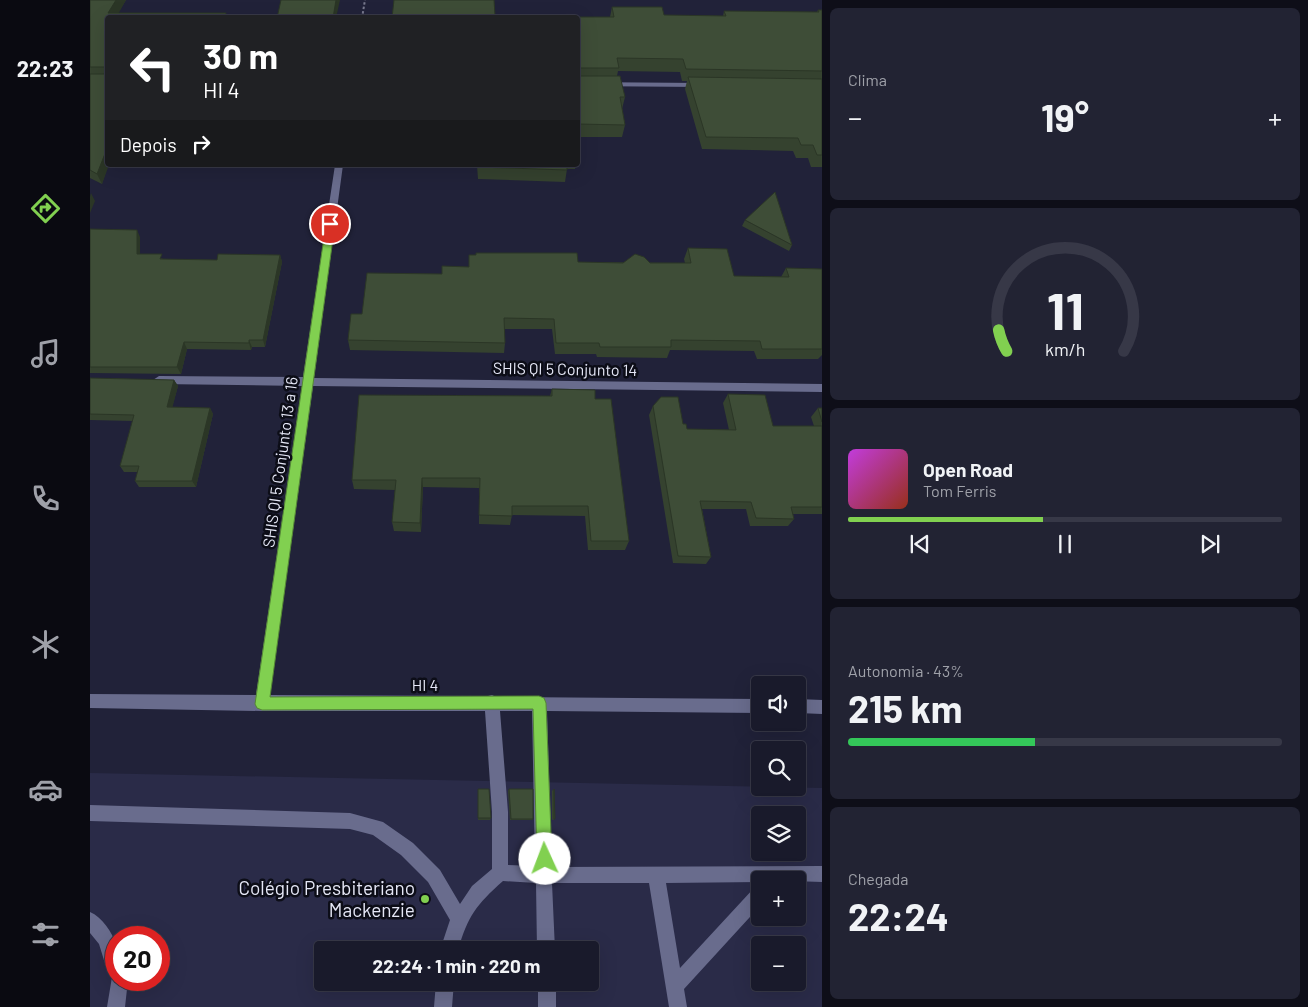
<!DOCTYPE html>
<html lang="pt">
<meta charset="utf-8">
<style>
:root{--surface:#191a2b;--page:#222333;--text:#f1f3f6;--muted:#9fa1a9;--line:#373847;--accent:#81d050}
body{margin:0;font-family:Barlow,sans-serif;background:var(--page);color:var(--text);height:100vh;display:flex;flex-direction:column;font-size:19px;white-space:nowrap}
*{box-sizing:border-box;margin:0}
p{font-size:16px;color:var(--muted)}
.icon{flex:none;width:28px;height:28px;fill:none;stroke:currentColor;stroke-width:2;stroke-linecap:round;stroke-linejoin:round}
.map{position:relative;flex:1;overflow:hidden}
.details{display:flex;flex-direction:column;gap:8px;padding:8px;background:#0e0e18;width:486px}
.details>*{flex:none}
.banner{position:absolute;left:15px;top:15px;width:475px;height:152px;border-radius:5px;box-shadow:0 5px 20px #0002,0 0 0 1px var(--line);background:#202124;color:#fff;overflow:hidden}
.fabs{position:absolute;left:661px;top:676px;display:grid;gap:10px}
.fabs a{display:grid;place-items:center;width:55px;height:55px;border-radius:5px;background:var(--surface);box-shadow:0 5px 20px #0002,0 0 0 1px var(--line);font-size:25px}
.speed{position:absolute;left:15px;top:926px;display:flex;gap:10px;font-size:25px;font-weight:700;text-align:center}
.speed>*{display:grid;place-content:center;width:65px;height:65px;border-radius:50%;background:var(--surface);box-shadow:0 5px 20px #0002,0 0 0 1px var(--line);line-height:1}
.speed .limit{border:8px solid #d22;background:#fff;color:#111}
.pin{position:absolute;display:grid;place-items:center;width:42px;height:42px;color:#fff;margin:-21px;border:2px solid #fff;border-radius:50%;box-shadow:0 1px 5px #0007}
.me{position:absolute;width:55px;margin:-28px;rotate:358deg;stroke-linejoin:round;filter:drop-shadow(0 0 4px #0008)}
.turn{display:flex;align-items:center;gap:18px;height:105px;padding:0 15px;font-size:22px}
.turn .icon{width:65px;height:65px;stroke-width:2.5}
.turn b{display:block;font-size:35px;line-height:42px}
.then{display:flex;align-items:center;height:48px;padding:0 15px;background:#0003;gap:10px;font-size:19px}
.big{font-size:38px;font-weight:700;line-height:1.1}
.details .tile{flex:1;display:flex;flex-direction:column;justify-content:center;gap:8px;min-width:0;padding:0 18px;border-radius:8px;background:var(--page)}
.details .dial{align-items:center;gap:0}
.dial svg{height:130px;overflow:visible;fill:none;stroke:var(--line);stroke-width:7;stroke-linecap:round;text-anchor:middle}
.dial text{fill:var(--text);stroke:none}
.song{display:flex;align-items:center;gap:15px}
.cover{width:60px;height:60px;border-radius:8px;background:linear-gradient(135deg,hsl(290 70% 55%),hsl(10 70% 35%))}
.played{height:5px;border-radius:2px;background:linear-gradient(90deg,var(--accent) 45%,var(--line) 45%)}
.keys{display:flex;justify-content:space-around;direction:ltr}
.heat{display:flex;justify-content:space-between;align-items:center;font-size:28px;direction:ltr}
.charge{height:8px;border-radius:4px;background:linear-gradient(90deg,#34c759 43%,var(--line) 0)}
.trip{position:absolute;left:224px;top:941px;width:285px;height:50px;border-radius:5px;background:var(--surface);box-shadow:0 5px 20px #0002,0 0 0 1px var(--line);font-weight:700;line-height:50px;text-align:center}
main{display:flex;flex:1;min-height:0}
.menu{display:flex;flex-direction:column;width:90px;justify-content:space-around;align-items:center;background:#0a0a11;color:var(--muted)}
.menu .icon{width:35px;height:35px}
.menu .on{color:var(--accent)}
.menu b{font-size:22px;color:var(--text)}
.map>svg:first-child{display:block}
.built{fill:#2a2b48;fill-rule:evenodd}
.lines{fill:none;stroke-linecap:round;stroke-linejoin:round}
.path{stroke:#797a8e;stroke-width:2;stroke-dasharray:2.5 2;stroke-linecap:butt}
.minor{fill:#696c8d;fill-rule:evenodd}
.wall{fill:#35422f}
.shaded-wall{fill:#2b3626}
.building{fill:#3e4d37;stroke:#2b3626}
.route{fill:#81d050;stroke:#548734}
.poi-dot{fill:#81d050;stroke:#0c0d17;stroke-width:2}
.labels{text-anchor:middle;stroke-width:5;stroke-linejoin:round;paint-order:stroke}
.street-label{font-size:16px;fill:#e6e8f7;stroke:#0c0d17}
.near-poi-label{font-size:19px;fill:#e6e8f7;stroke:#0c0d17;text-anchor:end}
</style>
<main>
<nav class="menu">
<b>22:23</b>
<svg class="icon on" aria-label="directions" viewBox="0 0 24 24"><path d="M12 3l9 9-9 9-9-9zM9 14v-3h6M13 9l2 2-2 2"/></svg>
<svg class="icon" aria-label="music" viewBox="0 0 24 24"><path d="M9 18V5l10-2v13"/><circle cx="6" cy="18" r="3"/><circle cx="16" cy="16" r="3"/></svg>
<svg class="icon" aria-label="phone" viewBox="0 0 24 24"><path d="M5 4h4l2 5-3 2q2 4 5 5l2-3 5 2v4C11 20 4 13 5 4z"/></svg>
<svg class="icon" aria-label="climate" viewBox="0 0 24 24"><path d="M12 3v18M4 7l16 10M4 17L20 7"/></svg>
<svg class="icon" aria-label="car" viewBox="0 0 24 24"><path d="M5 17H2v-5l4-1 3-4h7l3 4 3 1v5h-3M9 17h6M6 11h13"/><circle cx="7" cy="17" r="2"/><circle cx="17" cy="17" r="2"/></svg>
<svg class="icon" aria-label="filters" viewBox="0 0 24 24"><path d="M4 7h16M4 17h16"/><circle cx="9" cy="7" r="2"/><circle cx="15" cy="17" r="2"/></svg>
</nav>
<div class="map">
<svg width="732" height="1007" viewBox="0 0 732 1007">
<rect width="100%" height="100%" fill="#212239"/>
<!-- built -->
<path class="built" d="M0 773 732 788V1007H0ZM670 815H708V852H670ZM670 880H708V918H670ZM26 938H69V980H26ZM670 945H708V982H670ZM232 950H500V982H232Z"/>
<g class="lines">
<!-- path -->
<path class="path" d="M272 18 275 0"/>
<!-- minor -->
<path class="minor" d="M488 82 612 83 616 85 612 87 488 86Z
M245 165H253L224 378 732 384V392L223 386 180 695 398 696 402 695 406 697 670 699V713L457 711 462 867 732 866V882L670 880V882L576 883 590 968 664 888 670 886V906L594 989 597 1007H579L559 883H462L465 950H447L446 883 413 881C386 905 378 916 368 950H350L360 920 338 882 311 855 283 835 260 829 0 821V805L260 813 293 822 323 843 350 870 370 904 382 886 402 869V812L395 711H172L0 708V694L166 695 212 386 69 384 63 380 69 376 213 377ZM410 711H442L445 866 418 865V812Z
M708 699 732 700V714L708 713Z
M0 912C12 917 22 932 26 944V980H38L35 1007H17L22 977 17 970 9 944 0 933Z
M346 982H364L362 1007H344Z
M448 982H466V1007H448Z"/>
</g>
<!-- wall -->
<path class="wall" d="M0 0H36L28 13 18 18V165L12 184 0 178Z
M522 7 574 15 633 16 634 11 727 12 728 10H732V167H721L718 158H706L703 151 612 149 595 89 597 81H592L590 72 528 71 527 76 535 97 532 109 535 125 532 137H488V18H302L405 15 408 17H520Z
M387 165H486L485 169H477L475 182 388 179Z
M655 220 702 245 699 251 652 226Z
M0 229 50 237V254L74 259 127 260 190 255 192 262 175 347H162L161 350 97 349 91 374 0 373Z
M598 248 644 276 691 277 696 268 732 269V355L728 359H667L664 351 580 350 577 358 507 357 506 354H465L462 329H414L415 343 414 353 260 350 258 340 272 314 352 274 379 267V255L488 262 595 263 594 259Z
M0 378 84 380 88 386 82 407 120 408 123 414 106 487H49L45 481 48 472H34L30 466 43 421 0 420Z
M462 389 505 399 539 541 535 550H498L495 516 422 515 420 525 389 524V488L333 487 331 532 304 531 302 522 305 490 264 489 262 480 460 396Z
M638 394 683 426H724L721 417 728 408H732V514H703L704 519 698 526H660L656 509H612L621 557 616 564 583 563 559 415 563 406 593 424 597 429 639 430 633 403Z
M419 789 443 819 442 820H420L418 791Z
M464 789 465 819 462 820V791Z
M388 790 401 818 400 820H388Z"/>
<!-- shaded-wall -->
<path class="shaded-wall" d="M26 0H36L26 18 18 13Z
M246 0H250L246 18H243Z
M16 151 18 155V165H19L12 184 7 174Z
M1 193 5 201 0 213V197Z
M47 230 50 237V261L47 254Z
M190 255 192 262 175 347 173 340Z
M159 340 162 347 161 350 159 343Z
M94 342 97 349 91 374 87 367Z
M84 380 88 386 81 413 77 407Z
M120 408 123 414 106 487 102 481Z
M332 478 333 487 331 532 330 523Z"/>
<!-- building -->
<path class="building" d="M0 0H26L18 13H136L135 17 176 18H18V151H16L7 174 0 170V74H14L15 72V67H0Z
M191 0H246L243 18H187Z
M304 0H404L405 15H408V17H524L522 7H572L574 15 636 16 634 11 729 12 728 10H732V71L596 69 593 59 527 58 529 68H488L490 76H530L535 97H530L535 125 488 124V18H302Z
M598 77 732 79V155H727L723 145H711L708 138 616 137Z
M388 165H477V170L388 167Z
M685 192 702 245 655 220Z
M0 229 47 230V254H72L70 259 127 260 128 254 190 255 173 340H159V343L94 342 87 367H0Z
M598 248 637 249 644 276 699 277 696 268 732 269V349H672L670 341 581 340V347H510L509 343H466L464 319 414 318 415 343 258 340 261 314H272L277 273 352 274V266L379 267V255H386V253H487L488 262 533 263 545 254 554 257 560 263H601Z
M0 378 84 380 77 407 120 408 102 481H45L49 466H30L44 415 0 414Z
M462 389 505 390V399H521L539 541H501L498 506H422V516L389 515 390 478H332L330 523 302 522 306 480H262L269 395 462 396Z
M638 394 675 395 683 426H732V507H701L704 519 666 518 661 502 610 501 621 557 588 556 563 406 571 397H588L593 424H596L597 429 646 430Z
M728 408H732V422Z
M388 789H399L401 818H388Z
M419 789H443V819H421Z
M464 789 465 819H464Z"/>
<!-- route -->
<path class="route" d="M240 221 245 224 180 697 449 696 454 698 456 703 462 859 460 865 455 867 450 865 447 859 443 709 172 710 167 708 165 704 236 224Z"/>
<!-- markers -->
<circle class="poi-dot" cx="335" cy="899" r="5"/>
<g class="labels">
<!-- street labels -->
<g class="street-label">
<text transform="translate(475 369) rotate(1)" y="6">SHIS QI 5 Conjunto 14</text>
<text transform="translate(190 462) rotate(-82)" y="6">SHIS QI 5 Conjunto 13 a 16</text>
<text x="335" y="691">HI 4</text>
</g>
<!-- near-poi labels -->
<g class="near-poi-label">
<text x="325" y="895">Colégio Presbiteriano<tspan x="325" dy="22">Mackenzie</tspan></text>
</g>
</g>
</svg>
<div class="fabs">
<a><svg class="icon" aria-label="sound" viewBox="0 0 24 24"><path d="M4 9h4l5-4v14l-5-4H4zM17 9q2 3 0 6"/></svg></a>
<a><svg class="icon" aria-label="search" viewBox="0 0 24 24"><circle cx="10" cy="10" r="6"/><path d="M15 15l6 6"/></svg></a>
<a><svg class="icon" aria-label="layers" viewBox="0 0 24 24"><path d="M12 4l9 5-9 5-9-5zM3 14l9 5 9-5"/></svg></a>
<a>+</a>
<a>−</a>
</div>
<div class="speed"><div class="limit">20</div></div>
<div class="pin" style="left:240px;top:224px;background:#d93025"><svg class="icon" aria-label="arrive" viewBox="0 0 24 24"><path d="M6 21V4h12l-3 4 3 4H6"/></svg></div>
<svg class="me" style="left:455px;top:859px" viewBox="-20 -20 40 40"><circle r="19" fill="#fff"/><path d="M0-13L10 11 0 6-10 11z" fill="#81d050"/></svg>
<div class="trip">22:24 · 1 min · 220 m</div>
<div class="banner">
<div class="turn"><svg class="icon" aria-label="left" viewBox="0 0 24 24"><path d="M17 20v-9H6M10 6l-5 5 5 5"/></svg><div><b>30 m</b>HI 4</div></div>
<div class="then">Depois<svg class="icon" aria-label="right" viewBox="0 0 24 24"><path d="M7 20v-9h11M14 6l5 5-5 5"/></svg></div>
</div>
</div>
<section class="details">
<div class="tile"><p>Clima</p>
<div class="heat"><a>−</a><b class="big">19°</b><a>+</a></div>
</div>
<div class="tile dial"><svg viewBox="0 0 100 80">
<path d="M14 69A42 42 0 1 1 86 69"/>
<path d="M14 69A42 42 0 0 1 9 56" stroke="#81d050"/>
<text x="50" y="56" font-size="32" font-weight="700">11</text>
<text x="50" y="72" font-size="11">km/h</text>
</svg></div>
<div class="tile">
<div class="song"><i class="cover"></i><div><b>Open Road</b><p>Tom Ferris</p></div></div>
<div class="played"></div>
<div class="keys"><svg class="icon" aria-label="previous" viewBox="0 0 24 24"><path d="M18 5L8 12l10 7zM5 5v14"/></svg><svg class="icon" aria-label="pause" viewBox="0 0 24 24"><path d="M8 5v14M16 5v14"/></svg><svg class="icon" aria-label="next" viewBox="0 0 24 24"><path d="M6 5l10 7-10 7zM19 5v14"/></svg></div>
</div>
<div class="tile"><p>Autonomia · 43%</p><b class="big">215 km</b><div class="charge"></div></div>
<div class="tile"><p>Chegada</p><b class="big">22:24</b></div>
</section>
</main>
